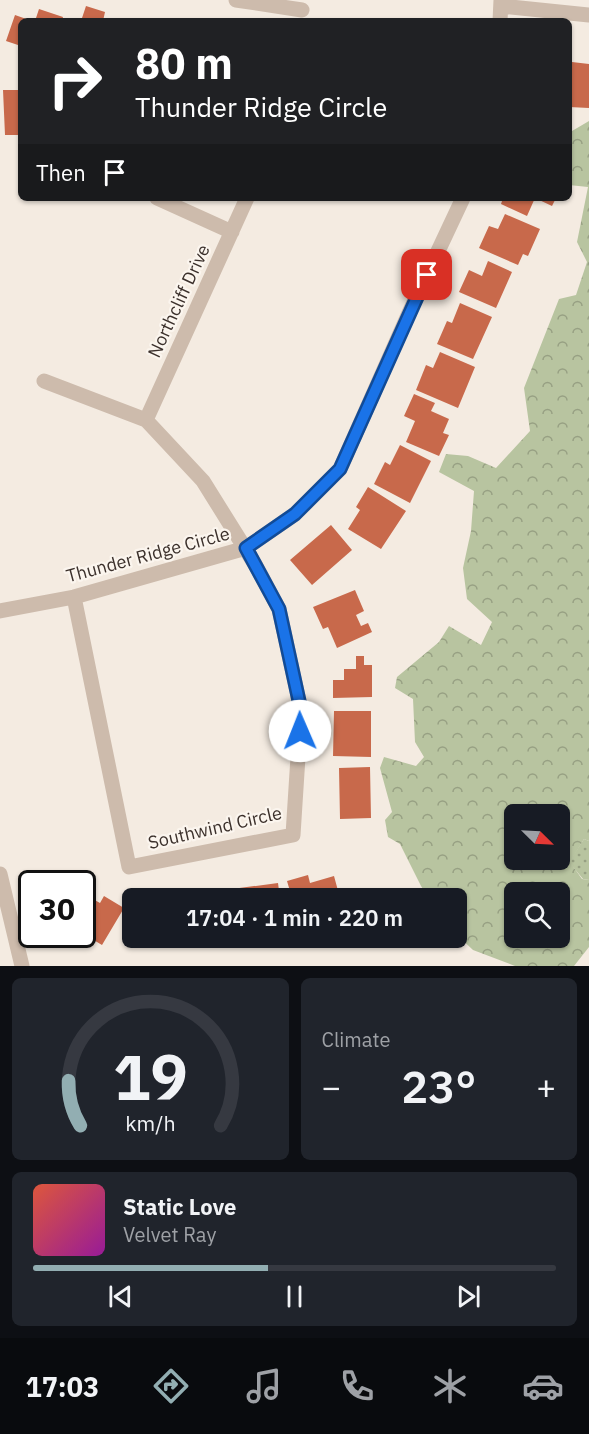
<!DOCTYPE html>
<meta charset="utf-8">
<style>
:root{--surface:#171b24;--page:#20242c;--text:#f1f3f6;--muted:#9ea1a6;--line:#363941;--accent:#92aeb2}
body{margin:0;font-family:"IBM Plex Sans",sans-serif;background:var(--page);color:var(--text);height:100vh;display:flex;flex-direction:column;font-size:22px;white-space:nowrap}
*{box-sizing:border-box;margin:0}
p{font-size:20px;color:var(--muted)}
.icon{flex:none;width:33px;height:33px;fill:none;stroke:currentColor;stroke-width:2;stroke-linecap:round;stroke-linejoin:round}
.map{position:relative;height:966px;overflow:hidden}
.side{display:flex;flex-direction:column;gap:12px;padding:12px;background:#0d0f14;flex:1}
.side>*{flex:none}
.hud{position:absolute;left:18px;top:18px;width:554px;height:183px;border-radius:9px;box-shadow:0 2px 4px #0004;background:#202124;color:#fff;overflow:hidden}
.needle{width:39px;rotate:114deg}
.fabs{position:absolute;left:504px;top:804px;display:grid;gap:12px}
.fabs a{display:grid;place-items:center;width:66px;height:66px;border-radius:9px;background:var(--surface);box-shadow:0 2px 4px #0004;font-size:30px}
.speed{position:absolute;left:18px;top:870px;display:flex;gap:12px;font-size:30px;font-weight:700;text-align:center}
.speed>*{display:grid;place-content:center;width:78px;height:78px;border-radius:50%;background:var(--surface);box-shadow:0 2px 4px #0004;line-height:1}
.speed .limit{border:3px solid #111;border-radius:9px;background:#fff;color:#111}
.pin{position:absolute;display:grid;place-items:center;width:51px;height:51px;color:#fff;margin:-26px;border-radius:12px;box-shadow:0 3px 9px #0006}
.me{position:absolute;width:66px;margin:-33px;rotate:359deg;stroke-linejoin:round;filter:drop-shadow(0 0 4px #0008)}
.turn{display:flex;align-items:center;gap:21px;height:126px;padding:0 18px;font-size:27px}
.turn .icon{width:78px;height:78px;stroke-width:2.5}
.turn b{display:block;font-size:42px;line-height:51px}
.then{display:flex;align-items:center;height:57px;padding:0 18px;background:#0003;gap:12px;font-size:22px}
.big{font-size:45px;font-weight:600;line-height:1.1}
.side .tile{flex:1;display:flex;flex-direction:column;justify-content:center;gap:9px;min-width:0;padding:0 21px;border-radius:9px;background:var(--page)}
.side .dial{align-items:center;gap:0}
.dial svg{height:156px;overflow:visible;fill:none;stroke:var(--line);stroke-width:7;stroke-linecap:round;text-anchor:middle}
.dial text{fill:var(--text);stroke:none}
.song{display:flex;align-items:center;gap:18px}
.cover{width:72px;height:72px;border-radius:9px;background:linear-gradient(135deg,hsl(10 70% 55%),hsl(300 70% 35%))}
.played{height:6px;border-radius:3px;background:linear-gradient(90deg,var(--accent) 45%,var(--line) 45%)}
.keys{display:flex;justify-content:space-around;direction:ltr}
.heat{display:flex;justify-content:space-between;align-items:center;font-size:33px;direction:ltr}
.side .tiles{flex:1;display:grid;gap:12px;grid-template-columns:1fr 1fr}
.tile:last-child{grid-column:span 2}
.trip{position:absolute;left:122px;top:888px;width:345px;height:60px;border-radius:9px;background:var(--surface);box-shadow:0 2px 4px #0004;font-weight:600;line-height:60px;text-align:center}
.dock{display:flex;height:96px;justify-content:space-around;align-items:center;background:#090b0e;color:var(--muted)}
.dock .icon{width:42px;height:42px}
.dock .on{color:var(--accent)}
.dock b{font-size:27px;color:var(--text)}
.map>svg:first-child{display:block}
.grass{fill:url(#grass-dots)}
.forest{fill:url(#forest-crowns);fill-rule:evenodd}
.building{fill:#c8694b}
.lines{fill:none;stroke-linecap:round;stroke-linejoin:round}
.minor{stroke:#cdbbac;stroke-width:15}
.tertiary{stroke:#cdbbac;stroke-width:15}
.route-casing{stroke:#114b97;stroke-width:15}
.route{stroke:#1a73e8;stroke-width:10}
.labels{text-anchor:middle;stroke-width:4.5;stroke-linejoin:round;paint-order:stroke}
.street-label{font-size:18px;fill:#3b302b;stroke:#fbf5ee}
</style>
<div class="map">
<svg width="589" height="966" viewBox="0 0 589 966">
<defs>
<pattern id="grass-dots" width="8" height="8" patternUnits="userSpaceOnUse" patternTransform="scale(1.5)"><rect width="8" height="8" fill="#b8c4a0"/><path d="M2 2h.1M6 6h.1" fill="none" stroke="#97a083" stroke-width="1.8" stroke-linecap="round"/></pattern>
<pattern id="forest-crowns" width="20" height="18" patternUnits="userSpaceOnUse" patternTransform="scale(1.5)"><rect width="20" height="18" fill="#b8c4a0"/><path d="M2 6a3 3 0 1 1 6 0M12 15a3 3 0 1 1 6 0" fill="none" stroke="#97a083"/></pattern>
</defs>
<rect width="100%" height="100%" fill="#f4ebe1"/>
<!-- grass -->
<path class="grass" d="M584 839 589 841V880L583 879 569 862Z"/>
<!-- forest -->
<path class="forest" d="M589 121V841L584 839 570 862 582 879 589 880V947L574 966H515L473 950 456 934V898H429L421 886 400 844 388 837 385 820 392 812 380 768 384 757 416 766 424 757 415 742 413 699 395 688 397 677 439 642 449 626 481 645 492 622 467 599 463 568 471 531 474 491 439 472 446 454 468 456 496 468 530 431 524 388 559 299 576 295 587 262 577 242 588 187 569 185V140L572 131ZM514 814H560V860H514ZM514 892H560V938H514Z"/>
<!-- building -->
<path class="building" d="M86 6 105 12 103 21H81Z
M39 9 63 17 62 21H35Z
M15 15 32 21H21V46L6 41Z
M572 62 589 64V108L569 107Z
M3 90H21V135H5Z
M503 198H556L552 206 535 198 527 216 501 204Z
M505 214 540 229 528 256 523 254 518 265 479 248 489 226 498 229Z
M488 261 512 272 496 308 459 292 469 270 482 276Z
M460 303 492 317 473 359 437 344 447 321 452 323Z
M440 352 475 367 458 408 416 390 426 365 433 368Z
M414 394 435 403 431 411 449 419 443 433 449 435 439 456 406 442 415 421 404 416Z
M400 445 431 461 410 503 374 484 385 462 390 465Z
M368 487 406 511 381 549 348 529 360 510 356 507Z
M331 525 352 550 312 585 290 560Z
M355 590 364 611 356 615 361 626 368 623 372 632 337 648 328 627 323 629 313 607Z
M356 656H364V665H372V697L333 698V680H344V669H356Z
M334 711H371V757L333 756Z
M370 767 371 818 340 819 339 768Z
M308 875 310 883 334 876 340 898H292L287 881Z
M278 883 280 898H233L232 889Z
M220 888 222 898H201L200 892Z
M82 893 100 903 104 896 124 908 102 945 82 933Z
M138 938H176L177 943 138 944Z
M206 938H229V940L207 944Z"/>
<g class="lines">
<!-- minor -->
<path class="minor" d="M236 0 302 10
M501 6 589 15
M500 21 501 0
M157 198 232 232
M44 381 146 420 203 481 256 566 279 609 301 710 293 835 129 867 74 597
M146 420 247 198
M0 611 74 597 246 548 295 514 340 469 409 313 463 198"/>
<!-- tertiary -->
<path class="tertiary" d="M0 874 22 966"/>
</g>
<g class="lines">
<defs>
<path id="route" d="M300 731 301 710 279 609 246 548 295 514 340 469 427 275"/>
</defs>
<!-- route casing -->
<use href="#route" class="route-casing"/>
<!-- route -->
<use href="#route" class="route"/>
</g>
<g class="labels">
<!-- street labels -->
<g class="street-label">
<text transform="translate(179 301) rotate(-65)" y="6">Northcliff Drive</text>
<text transform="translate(148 555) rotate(-15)" y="6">Thunder Ridge Circle</text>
<text transform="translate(215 828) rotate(-13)" y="6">Southwind Circle</text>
</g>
</g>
</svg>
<div class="fabs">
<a><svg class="needle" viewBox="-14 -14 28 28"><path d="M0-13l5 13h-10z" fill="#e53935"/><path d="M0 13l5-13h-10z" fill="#9ea1a6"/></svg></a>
<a><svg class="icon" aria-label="search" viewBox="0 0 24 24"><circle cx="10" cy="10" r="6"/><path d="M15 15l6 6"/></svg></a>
</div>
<div class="speed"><div class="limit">30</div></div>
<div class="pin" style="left:427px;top:275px;background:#d93025"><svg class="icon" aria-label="arrive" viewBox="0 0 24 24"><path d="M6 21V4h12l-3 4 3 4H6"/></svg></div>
<svg class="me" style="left:300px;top:731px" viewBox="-20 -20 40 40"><circle r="19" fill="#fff"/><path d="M0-13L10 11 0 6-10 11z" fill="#1a73e8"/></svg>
<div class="trip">17:04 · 1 min · 220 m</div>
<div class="hud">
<div class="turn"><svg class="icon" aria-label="right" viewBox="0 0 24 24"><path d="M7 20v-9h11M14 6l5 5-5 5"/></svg><div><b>80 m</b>Thunder Ridge Circle</div></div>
<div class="then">Then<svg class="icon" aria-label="arrive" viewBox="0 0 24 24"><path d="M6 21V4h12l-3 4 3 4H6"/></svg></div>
</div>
</div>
<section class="side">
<div class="tiles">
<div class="tile dial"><svg viewBox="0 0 100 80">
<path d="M14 69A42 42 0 1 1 86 69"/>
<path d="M14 69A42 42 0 0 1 8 46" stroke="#92aeb2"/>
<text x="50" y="56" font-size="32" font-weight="700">19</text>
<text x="50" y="72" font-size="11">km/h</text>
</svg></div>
<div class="tile"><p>Climate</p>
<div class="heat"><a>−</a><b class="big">23°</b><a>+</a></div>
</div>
<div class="tile">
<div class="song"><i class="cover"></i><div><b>Static Love</b><p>Velvet Ray</p></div></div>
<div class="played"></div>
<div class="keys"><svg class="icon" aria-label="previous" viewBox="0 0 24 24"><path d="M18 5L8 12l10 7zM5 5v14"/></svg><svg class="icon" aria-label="pause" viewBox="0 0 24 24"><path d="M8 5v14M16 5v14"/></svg><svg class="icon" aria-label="next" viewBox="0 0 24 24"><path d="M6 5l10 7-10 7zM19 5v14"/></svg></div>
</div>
</div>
</section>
<nav class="dock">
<b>17:03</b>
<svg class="icon on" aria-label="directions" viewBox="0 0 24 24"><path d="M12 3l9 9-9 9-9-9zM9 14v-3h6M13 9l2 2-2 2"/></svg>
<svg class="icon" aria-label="music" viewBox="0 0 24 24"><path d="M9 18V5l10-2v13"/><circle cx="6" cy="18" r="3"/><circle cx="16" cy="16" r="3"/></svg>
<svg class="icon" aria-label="phone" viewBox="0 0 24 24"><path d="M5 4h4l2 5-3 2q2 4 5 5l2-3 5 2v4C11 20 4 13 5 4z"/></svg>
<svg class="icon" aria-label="climate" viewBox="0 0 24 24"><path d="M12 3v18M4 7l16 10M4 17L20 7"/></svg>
<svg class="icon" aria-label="car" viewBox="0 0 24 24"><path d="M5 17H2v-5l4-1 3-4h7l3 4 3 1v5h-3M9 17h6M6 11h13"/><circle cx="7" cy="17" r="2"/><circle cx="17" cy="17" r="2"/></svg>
</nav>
